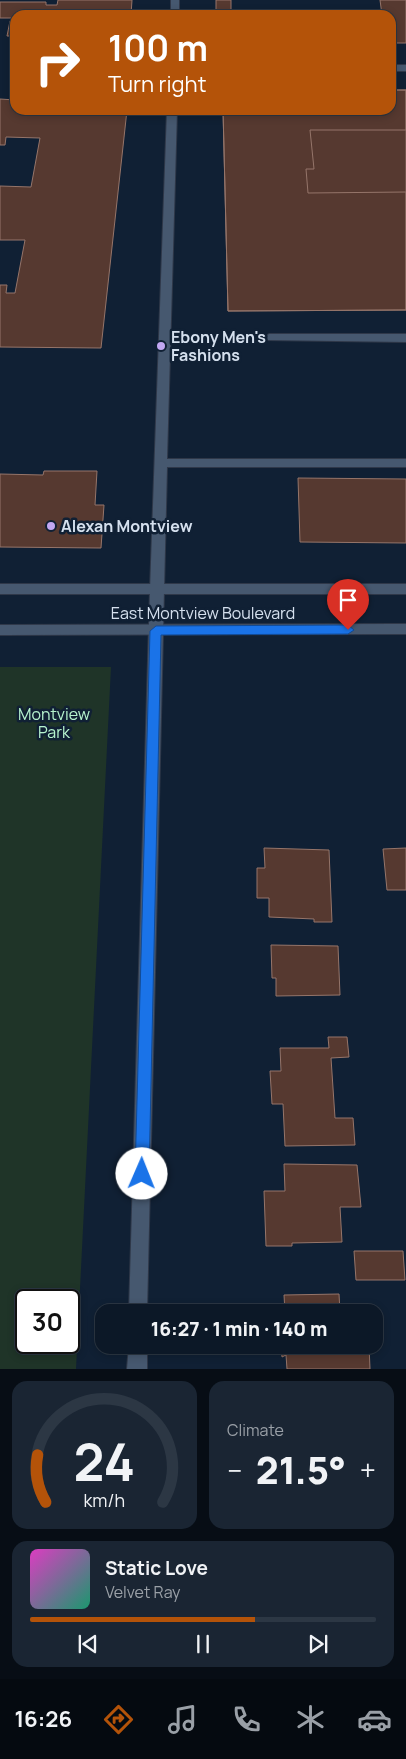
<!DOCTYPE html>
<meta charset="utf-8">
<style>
:root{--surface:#0c1827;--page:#1a2533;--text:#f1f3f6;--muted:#9aa0a7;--line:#2c3744;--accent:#b45309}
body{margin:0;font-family:Manrope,sans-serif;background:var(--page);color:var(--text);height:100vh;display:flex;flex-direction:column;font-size:19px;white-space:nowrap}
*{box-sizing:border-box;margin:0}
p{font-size:16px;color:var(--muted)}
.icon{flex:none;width:28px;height:28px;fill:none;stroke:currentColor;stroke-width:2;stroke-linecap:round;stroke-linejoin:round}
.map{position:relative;height:1369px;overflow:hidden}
.sheet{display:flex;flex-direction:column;gap:12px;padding:12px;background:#070d15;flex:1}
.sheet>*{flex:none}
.top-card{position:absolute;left:10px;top:10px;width:386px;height:105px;border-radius:15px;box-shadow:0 2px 8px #0003,0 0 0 1px var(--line);background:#b45309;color:#fff;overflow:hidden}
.speed{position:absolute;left:15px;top:1289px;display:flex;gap:10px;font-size:25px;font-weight:700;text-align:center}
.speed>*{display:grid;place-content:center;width:65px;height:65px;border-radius:50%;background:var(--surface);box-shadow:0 2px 8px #0003,0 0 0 1px var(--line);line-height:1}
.speed .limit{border:2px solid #111;border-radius:8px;background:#fff;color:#111}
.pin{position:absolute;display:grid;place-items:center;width:42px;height:42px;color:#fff;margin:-51px -21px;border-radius:50% 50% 50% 0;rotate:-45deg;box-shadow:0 0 5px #0007}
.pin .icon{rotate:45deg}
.me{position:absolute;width:55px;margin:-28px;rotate:1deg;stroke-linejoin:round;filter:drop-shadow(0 0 4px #0008)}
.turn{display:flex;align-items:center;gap:18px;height:105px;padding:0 15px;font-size:22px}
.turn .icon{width:65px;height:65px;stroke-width:2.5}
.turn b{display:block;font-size:35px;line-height:42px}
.big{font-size:38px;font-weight:800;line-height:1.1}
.sheet .tile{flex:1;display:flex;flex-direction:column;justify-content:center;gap:8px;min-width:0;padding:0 18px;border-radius:15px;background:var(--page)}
.sheet .dial{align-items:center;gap:0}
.dial svg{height:130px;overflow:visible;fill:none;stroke:var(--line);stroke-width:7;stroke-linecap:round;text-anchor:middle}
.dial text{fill:var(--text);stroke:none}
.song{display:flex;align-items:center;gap:15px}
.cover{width:60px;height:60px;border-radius:8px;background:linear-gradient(135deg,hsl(310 70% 55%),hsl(160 70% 35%))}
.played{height:5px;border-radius:2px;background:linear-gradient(90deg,var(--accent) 65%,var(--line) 65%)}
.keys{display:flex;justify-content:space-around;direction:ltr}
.heat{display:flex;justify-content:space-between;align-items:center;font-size:28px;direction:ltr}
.sheet .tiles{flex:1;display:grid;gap:12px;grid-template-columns:1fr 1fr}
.tile:last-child{grid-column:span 2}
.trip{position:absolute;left:95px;top:1304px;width:288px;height:50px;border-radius:15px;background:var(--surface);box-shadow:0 2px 8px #0003,0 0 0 1px var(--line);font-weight:800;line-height:50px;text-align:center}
.menu{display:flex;height:80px;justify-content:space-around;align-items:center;background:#050a10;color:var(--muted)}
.menu .icon{width:35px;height:35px}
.menu .active{color:var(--accent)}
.menu b{font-size:22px;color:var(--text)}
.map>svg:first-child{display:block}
.green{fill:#1f3428;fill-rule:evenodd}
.building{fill:#563930;stroke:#95756a}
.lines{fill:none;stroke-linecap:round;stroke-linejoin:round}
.service-casing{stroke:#2f3849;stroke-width:2}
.minor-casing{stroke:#2f3849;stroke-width:2}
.secondary-casing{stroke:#2f3849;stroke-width:2}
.service{fill:#46586f;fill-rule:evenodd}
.minor{fill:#46586f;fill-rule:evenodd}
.secondary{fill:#46586f;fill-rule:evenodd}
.route{fill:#1a73e8;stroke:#114b97}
.poi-dot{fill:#c2a7f2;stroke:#102034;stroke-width:2}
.labels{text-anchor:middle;stroke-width:5;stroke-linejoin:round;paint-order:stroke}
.poi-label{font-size:16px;font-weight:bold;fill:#d5e0ee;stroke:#102034;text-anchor:start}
.street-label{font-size:16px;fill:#d5e0ee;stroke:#102034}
.park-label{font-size:16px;fill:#b6f3ce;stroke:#102034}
</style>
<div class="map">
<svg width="406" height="1369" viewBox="0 0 406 1369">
<rect width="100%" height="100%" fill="#102034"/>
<!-- green -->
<path class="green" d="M0 667H111L76 1369H0ZM26 1300H69V1342H26Z"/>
<!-- building -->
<path class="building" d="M58 0H132L131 15H15V18H0V2H46V5H57Z
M216 0H231V11H216Z
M380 0H406V43H391V15H382Z
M10 21H15V36H7Z
M391 90H406V130H310L314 169H306L308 193 406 192V310L228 311 223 110H391Z
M391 90H406V310L228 311 223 110H391Z
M0 99 15 100V110H127L101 348 0 347V285H7L6 293H15L25 240H0V186L31 187 40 138 6 137 5 145H0Z
M44 471H97L95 505H104L101 548 0 547V474L43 475Z
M298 478 406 479V543L300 542Z
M264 848 329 850 332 922H314V919L269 917V898H257V868H265Z
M406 848V890H387L383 849Z
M271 945 338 946 340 995 276 996V978H272Z
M328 1037H347L349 1057 331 1058 335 1118H353L355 1145 285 1146 283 1104H272L270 1071H281L280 1048H329Z
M284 1164 357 1165 361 1207H340L342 1242 292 1243V1246H266L264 1191H285Z
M354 1251H403L405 1280H356Z
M339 1294 340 1312H285L284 1295Z
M281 1345H369L370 1369H287L286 1355 282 1357Z"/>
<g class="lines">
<defs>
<path id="service" d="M171 0H179V15H171Z
M167 110H177L167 459H406V467H167L164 590 157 595 150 590Z
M269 334H406V342L265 340 263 338Z"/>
<path id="minor" d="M391 65H406V71H391Z
M157 585 164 590 147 1312H129L150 590Z
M129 1345H147V1369H127Z"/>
<path id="secondary" d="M0 584H406V594H0Z
M406 624V634L0 635V625Z"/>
</defs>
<!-- service casing -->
<use href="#service" class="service-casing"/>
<!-- minor casing -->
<use href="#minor" class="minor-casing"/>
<!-- secondary casing -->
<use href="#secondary" class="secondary-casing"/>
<!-- service -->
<use href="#service" class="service"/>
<!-- minor -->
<use href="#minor" class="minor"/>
<!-- secondary -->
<use href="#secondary" class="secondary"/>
</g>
<!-- route -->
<path class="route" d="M348 625 354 630 348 634 161 635 149 1174 147 1179 142 1182 137 1179 135 1174 150 631 156 626Z"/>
<!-- markers -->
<g class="poi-dot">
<circle cx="161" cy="346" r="5"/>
<circle cx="51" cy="526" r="5"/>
</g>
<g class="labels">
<!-- poi labels -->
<g class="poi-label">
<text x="171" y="343">Ebony Men's<tspan x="171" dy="18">Fashions</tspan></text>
<text x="61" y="532">Alexan Montview</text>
</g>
<!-- street labels -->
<g class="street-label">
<text x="203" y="619">East Montview Boulevard</text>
</g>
<!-- park labels -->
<g class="park-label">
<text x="54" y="720">Montview<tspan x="54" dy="18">Park</tspan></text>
</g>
</g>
</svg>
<div class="speed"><div class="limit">30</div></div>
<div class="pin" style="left:348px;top:630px;background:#d93025"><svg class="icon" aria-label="arrive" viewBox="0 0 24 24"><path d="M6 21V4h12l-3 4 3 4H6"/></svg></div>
<svg class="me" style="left:142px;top:1174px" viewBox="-20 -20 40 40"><circle r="19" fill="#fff"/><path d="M0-13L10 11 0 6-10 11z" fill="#1a73e8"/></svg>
<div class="trip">16:27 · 1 min · 140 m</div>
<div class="top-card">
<div class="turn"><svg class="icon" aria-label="right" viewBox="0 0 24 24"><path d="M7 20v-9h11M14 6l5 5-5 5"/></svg><div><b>100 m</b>Turn right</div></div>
</div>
</div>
<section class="sheet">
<div class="tiles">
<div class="tile dial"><svg viewBox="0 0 100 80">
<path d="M14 69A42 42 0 1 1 86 69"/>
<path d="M14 69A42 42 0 0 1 9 40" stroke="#b45309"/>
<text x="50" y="56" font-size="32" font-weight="700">24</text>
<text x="50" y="72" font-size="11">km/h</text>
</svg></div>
<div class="tile"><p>Climate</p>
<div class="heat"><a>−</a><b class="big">21.5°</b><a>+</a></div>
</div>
<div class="tile">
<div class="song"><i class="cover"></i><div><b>Static Love</b><p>Velvet Ray</p></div></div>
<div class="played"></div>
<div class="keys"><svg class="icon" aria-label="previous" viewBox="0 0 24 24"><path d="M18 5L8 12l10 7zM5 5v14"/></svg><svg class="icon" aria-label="pause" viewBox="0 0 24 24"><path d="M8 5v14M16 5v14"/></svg><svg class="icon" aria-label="next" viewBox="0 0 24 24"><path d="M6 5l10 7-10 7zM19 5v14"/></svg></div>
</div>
</div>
</section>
<nav class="menu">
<b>16:26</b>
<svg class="icon active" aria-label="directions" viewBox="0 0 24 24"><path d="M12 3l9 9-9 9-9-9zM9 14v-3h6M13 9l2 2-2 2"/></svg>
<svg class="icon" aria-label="music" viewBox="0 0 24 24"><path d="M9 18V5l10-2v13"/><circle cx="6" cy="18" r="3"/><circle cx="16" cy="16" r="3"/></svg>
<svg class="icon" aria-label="phone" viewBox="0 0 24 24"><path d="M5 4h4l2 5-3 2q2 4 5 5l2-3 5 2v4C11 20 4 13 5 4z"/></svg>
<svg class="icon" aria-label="climate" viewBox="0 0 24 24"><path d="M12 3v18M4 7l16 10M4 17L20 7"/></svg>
<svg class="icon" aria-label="car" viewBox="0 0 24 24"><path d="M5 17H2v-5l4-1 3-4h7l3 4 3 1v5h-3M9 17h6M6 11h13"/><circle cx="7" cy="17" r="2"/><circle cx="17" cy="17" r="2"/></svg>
</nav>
